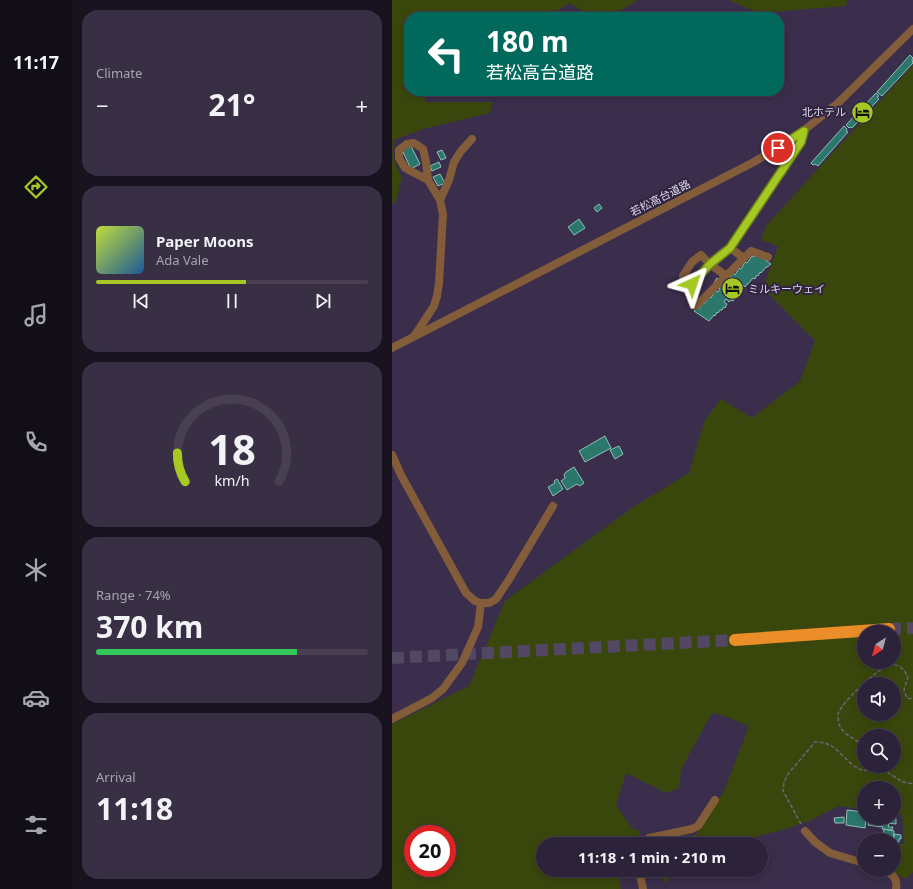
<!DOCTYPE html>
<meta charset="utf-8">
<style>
:root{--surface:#2c2239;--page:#382f44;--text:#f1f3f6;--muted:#a6a4ae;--line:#483f53;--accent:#a5c822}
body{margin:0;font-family:"Noto Sans","Noto Sans JP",sans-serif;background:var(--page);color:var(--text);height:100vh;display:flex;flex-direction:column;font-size:15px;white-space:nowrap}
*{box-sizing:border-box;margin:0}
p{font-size:13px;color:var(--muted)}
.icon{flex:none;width:22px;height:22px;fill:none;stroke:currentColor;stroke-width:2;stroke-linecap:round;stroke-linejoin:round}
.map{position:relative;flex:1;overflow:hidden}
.side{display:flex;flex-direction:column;gap:10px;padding:10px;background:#18131f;width:320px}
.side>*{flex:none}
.hud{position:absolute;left:12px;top:12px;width:380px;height:84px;border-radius:16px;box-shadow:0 2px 10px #0003,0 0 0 1px var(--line);background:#00695c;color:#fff;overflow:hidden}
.needle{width:26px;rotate:216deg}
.buttons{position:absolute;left:465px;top:625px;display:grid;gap:8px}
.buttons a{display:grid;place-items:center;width:44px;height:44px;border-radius:50%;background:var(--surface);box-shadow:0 2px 10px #0003,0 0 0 1px var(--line);font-size:20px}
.speed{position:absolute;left:12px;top:825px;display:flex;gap:8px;font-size:20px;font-weight:700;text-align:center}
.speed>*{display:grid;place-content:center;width:52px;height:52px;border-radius:50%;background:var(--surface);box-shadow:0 2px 10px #0003,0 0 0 1px var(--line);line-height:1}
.speed .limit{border:6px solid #d22;background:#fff;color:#111}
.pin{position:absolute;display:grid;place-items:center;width:34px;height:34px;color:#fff;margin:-17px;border:2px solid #fff;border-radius:50%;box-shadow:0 1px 4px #0007}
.me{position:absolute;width:44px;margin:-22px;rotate:42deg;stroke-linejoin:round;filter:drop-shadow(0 0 3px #0008)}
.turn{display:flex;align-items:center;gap:14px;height:84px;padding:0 16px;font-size:18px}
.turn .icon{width:52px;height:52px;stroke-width:2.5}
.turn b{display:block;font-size:28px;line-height:34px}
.big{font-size:30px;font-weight:700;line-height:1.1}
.side .widget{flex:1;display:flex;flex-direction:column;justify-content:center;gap:6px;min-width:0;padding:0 14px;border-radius:16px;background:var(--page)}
.side .dial{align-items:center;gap:0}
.dial svg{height:104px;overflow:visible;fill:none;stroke:var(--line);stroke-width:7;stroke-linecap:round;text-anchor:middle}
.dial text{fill:var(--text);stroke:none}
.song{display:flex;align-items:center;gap:12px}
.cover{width:48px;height:48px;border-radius:6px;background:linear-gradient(135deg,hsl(70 70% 55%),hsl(210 70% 35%))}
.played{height:4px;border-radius:2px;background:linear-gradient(90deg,var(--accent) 55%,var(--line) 55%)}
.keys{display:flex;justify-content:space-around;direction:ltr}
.heat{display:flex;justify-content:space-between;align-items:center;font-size:22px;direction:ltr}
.charge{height:6px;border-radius:3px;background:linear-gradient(90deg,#34c759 74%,var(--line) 0)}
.trip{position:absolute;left:144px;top:837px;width:232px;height:40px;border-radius:20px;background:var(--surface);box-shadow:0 2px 10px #0003,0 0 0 1px var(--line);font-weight:700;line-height:40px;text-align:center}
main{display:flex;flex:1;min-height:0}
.dock{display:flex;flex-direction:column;width:72px;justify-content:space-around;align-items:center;background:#120e17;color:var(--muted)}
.dock .icon{width:28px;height:28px}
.dock .active{color:var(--accent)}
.dock b{font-size:18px;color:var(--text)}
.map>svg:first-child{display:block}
.green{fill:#3a470c;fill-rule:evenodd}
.building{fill:#2b776c;stroke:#8fc0b6}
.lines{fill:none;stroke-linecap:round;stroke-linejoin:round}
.highway-tunnel{stroke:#534864;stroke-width:12;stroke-dasharray:12 6;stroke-linecap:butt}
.path{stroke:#6d637e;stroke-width:1.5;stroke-dasharray:4 2;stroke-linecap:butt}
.minor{stroke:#835c3a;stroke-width:8}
.highway{stroke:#eb8d28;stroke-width:12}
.route-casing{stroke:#6b8216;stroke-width:10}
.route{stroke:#a5c822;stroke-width:7}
.labels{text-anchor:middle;stroke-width:4;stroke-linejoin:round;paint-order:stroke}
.poi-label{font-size:11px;fill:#ded8eb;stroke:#302441;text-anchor:end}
.street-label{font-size:11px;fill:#ded8eb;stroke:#302441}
</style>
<main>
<nav class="dock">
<b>11:17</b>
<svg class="icon active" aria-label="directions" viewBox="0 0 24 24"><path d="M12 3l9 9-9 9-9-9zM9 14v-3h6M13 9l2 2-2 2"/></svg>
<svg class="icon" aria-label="music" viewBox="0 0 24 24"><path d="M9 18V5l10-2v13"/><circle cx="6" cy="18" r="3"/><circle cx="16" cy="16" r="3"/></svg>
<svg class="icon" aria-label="phone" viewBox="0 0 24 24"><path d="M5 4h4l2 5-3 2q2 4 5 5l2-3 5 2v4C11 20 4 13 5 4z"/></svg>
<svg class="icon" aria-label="climate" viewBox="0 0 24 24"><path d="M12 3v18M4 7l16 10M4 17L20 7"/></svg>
<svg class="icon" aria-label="car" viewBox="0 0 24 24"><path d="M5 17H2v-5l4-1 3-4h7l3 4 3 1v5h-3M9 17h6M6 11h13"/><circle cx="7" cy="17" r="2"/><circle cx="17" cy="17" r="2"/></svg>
<svg class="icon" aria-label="filters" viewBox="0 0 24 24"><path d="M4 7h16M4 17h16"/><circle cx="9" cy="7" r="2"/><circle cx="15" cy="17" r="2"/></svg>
</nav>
<section class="side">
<div class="widget"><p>Climate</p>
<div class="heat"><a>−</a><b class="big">21°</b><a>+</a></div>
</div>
<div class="widget">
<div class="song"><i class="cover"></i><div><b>Paper Moons</b><p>Ada Vale</p></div></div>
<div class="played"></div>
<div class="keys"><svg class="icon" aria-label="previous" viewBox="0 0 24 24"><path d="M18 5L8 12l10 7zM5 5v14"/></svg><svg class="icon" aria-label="pause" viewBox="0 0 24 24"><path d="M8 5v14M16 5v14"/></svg><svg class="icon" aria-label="next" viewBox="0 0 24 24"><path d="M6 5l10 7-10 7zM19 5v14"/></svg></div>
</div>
<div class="widget dial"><svg viewBox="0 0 100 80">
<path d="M14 69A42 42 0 1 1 86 69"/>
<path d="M14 69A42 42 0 0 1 8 47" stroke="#a5c822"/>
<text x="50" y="56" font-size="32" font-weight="700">18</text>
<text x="50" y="72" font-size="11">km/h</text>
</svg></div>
<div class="widget"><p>Range · 74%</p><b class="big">370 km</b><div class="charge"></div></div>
<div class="widget"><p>Arrival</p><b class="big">11:18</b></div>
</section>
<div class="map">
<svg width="521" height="889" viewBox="0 0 521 889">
<rect width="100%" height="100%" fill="#3a2e4c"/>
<!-- green -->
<path class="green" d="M0 0H246L218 17H198L178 3 154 17H17V91H31L34 102H101L98 113 31 129 1 140 2 160 10 178 3 204 0 201Z
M336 0H455L454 6 367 13Z
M521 65V872L514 879 497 870H502V847L512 843 510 815 502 814V788H472V809L447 806 417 821 390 830 337 844H256L259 841 304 835 332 791 357 726 335 717 320 713 289 769 287 788 274 793 234 773 224 805 240 828 248 831 244 844H151V870H225L229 889H0V724L77 686 113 601 240 508 297 473 313 420 329 399 360 418 408 381 423 341 371 288 386 246 369 240 374 226ZM472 632H502V662H472ZM472 684H502V714H472ZM472 736H502V766H472ZM21 834H55V868H21Z
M263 870H282L274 883Z"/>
<!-- building -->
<path class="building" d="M518 55 521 58 520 60 521 63 490 96 485 92Z
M484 93 487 96 485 97 487 99 460 128 458 127 457 128 454 125Z
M452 126 455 129 454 131 456 132 426 166 423 164 421 165 419 163Z
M19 146 28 164 19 169 10 150Z
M50 150 54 158 49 160 45 152Z
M47 162 49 167 40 171 38 166Z
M48 174 53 183 46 186 41 177Z
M207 204 210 208 205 212 202 208Z
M187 219 193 228 182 235 176 227Z
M365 254 379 264 375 267H374L369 273 368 272 366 276 365 275 363 279 361 278 356 284H355L353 287 351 285 341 301 339 300 337 302 334 299 332 302 335 304 333 308 332 307 330 310H328L326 313 325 312 323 316 322 315 317 321 302 311 305 308 307 309 311 303H313L317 297 319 298 323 291 326 292 328 289 322 283 325 278 331 283 335 279 337 280 341 273 343 275 347 268 349 269 353 262 355 263 360 256 362 257Z
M213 436 219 448 193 462 187 451Z
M227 446 231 454 223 459 218 450Z
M182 467 192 483 188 486 185 484 175 490 169 481 173 478 172 475 174 472Z
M165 479 171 489 161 496 156 487 163 483 162 481Z
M455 810 472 812V818H474L473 828 454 825Z
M452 817V823H443L442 818Z
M477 818H490L489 827 476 825Z
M496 818 504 819V824L495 823Z
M490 819 494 820V823L497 824 496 827H501L500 830 490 829 491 826H489Z
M492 829 502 831 501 840H491Z
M502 834 509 835V839H507V842L502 841Z
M236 870H238L239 873 230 877 228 873Z"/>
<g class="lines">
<!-- highway-tunnel -->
<path class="highway-tunnel" d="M497 629 521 628
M0 658 343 640"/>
<!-- path -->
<path class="path" d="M472 745C464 740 450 734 447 724 446 721 446 717 446 714 449 703 483 671 494 667 496 666 501 665 503 665 510 666 513 672 516 677L512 690 515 698 521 699
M485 766 511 782 521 784
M409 824 391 791 392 782 396 774 423 742C430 742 435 743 441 747 453 755 468 781 484 766"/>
<!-- minor -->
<path class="minor" d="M48 200 57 180 62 162 69 151 80 139
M338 248 352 258 304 306 300 296V284L318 264 338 248 409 142 411 131
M352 258 359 251 376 257
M300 284 291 276 300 262 309 255 318 264 334 276
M23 335 42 306 45 296 47 283 51 214 48 200 36 180 13 168 7 158V150L15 144 22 143 31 149 34 162 36 180
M0 348 360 163 386 148 411 131 446 103 521 29
M0 455 9 475 74 593 83 601 89 603H97L104 599 118 578 161 506
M0 719 40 698 51 689 70 663 86 627 89 603
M413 831 423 842 438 853 472 863
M250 844 257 838 300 829 306 826 323 800
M247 870 251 889
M493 870C501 875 506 879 504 889"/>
<!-- highway -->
<path class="highway" d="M343 640 497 629"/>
</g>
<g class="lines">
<defs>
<path id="route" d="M300 284 318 264 338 248 409 142 412 131 386 148"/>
</defs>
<!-- route casing -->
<use href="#route" class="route-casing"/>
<!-- route -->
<use href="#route" class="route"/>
</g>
<!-- icons -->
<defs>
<symbol id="hotel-disc" viewBox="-11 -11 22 22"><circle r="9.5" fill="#a5c822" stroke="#302441"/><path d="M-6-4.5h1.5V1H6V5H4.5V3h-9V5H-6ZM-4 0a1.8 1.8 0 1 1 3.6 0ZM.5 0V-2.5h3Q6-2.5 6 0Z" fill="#111"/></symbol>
</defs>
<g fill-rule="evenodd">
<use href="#hotel-disc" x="458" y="100" width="25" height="25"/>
<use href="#hotel-disc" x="328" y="276" width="25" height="25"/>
</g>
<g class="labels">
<!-- poi labels -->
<g class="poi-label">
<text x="454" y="116">北ホテル</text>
<text x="356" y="293" text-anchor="start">ミルキーウェイ</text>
</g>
<!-- street labels -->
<g class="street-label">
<text transform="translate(268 198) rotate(-27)" y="4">若松高台道路</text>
</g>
</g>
</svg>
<div class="buttons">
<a><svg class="needle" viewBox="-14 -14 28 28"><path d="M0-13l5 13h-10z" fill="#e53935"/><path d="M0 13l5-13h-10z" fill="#a6a4ae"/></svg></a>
<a><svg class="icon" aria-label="sound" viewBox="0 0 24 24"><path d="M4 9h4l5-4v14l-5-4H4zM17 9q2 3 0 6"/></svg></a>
<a><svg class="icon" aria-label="search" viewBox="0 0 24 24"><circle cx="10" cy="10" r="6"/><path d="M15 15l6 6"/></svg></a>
<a>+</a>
<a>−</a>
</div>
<div class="speed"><div class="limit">20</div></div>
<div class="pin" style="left:386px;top:148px;background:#d93025"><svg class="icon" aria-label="arrive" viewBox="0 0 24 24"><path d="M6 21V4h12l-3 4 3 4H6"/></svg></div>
<svg class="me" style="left:300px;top:284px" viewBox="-20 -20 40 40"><path d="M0-17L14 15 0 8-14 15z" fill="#a5c822" stroke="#fff" stroke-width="4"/></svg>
<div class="trip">11:18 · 1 min · 210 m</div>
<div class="hud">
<div class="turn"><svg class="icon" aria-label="left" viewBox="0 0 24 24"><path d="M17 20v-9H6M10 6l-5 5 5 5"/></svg><div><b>180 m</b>若松高台道路</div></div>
</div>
</div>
</main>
